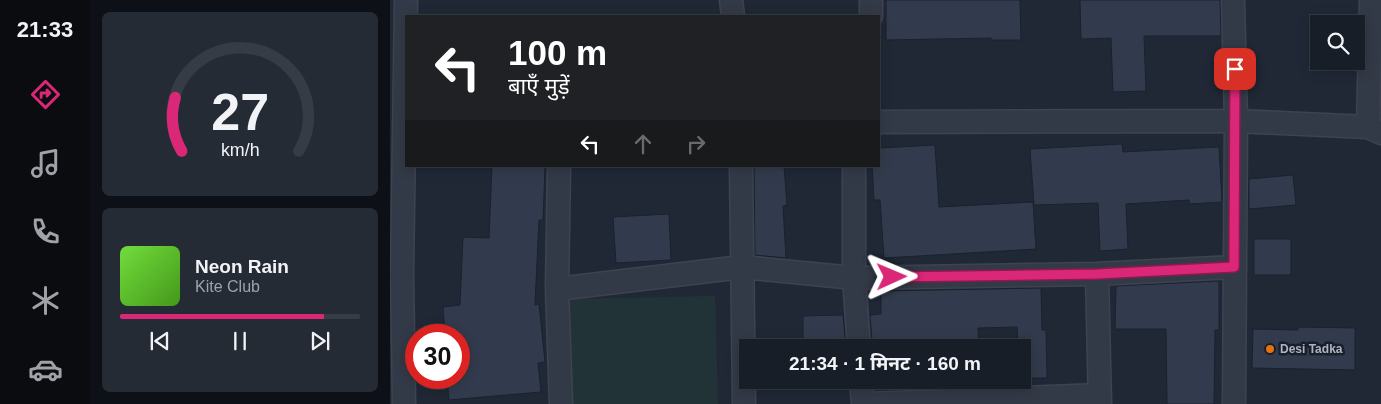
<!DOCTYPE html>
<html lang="hi">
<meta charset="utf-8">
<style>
:root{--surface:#181e28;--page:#252b34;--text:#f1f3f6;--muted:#9fa2a8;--line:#363c45;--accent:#db2777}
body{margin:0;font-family:Helvetica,"Noto Sans Devanagari",sans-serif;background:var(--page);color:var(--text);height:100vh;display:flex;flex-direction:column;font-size:19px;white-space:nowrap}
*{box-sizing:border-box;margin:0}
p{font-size:16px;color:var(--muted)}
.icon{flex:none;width:28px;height:28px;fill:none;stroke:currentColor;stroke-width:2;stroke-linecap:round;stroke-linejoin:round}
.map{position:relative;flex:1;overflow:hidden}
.sheet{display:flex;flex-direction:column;gap:12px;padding:12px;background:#0d1016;width:300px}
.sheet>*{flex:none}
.guide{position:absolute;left:15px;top:15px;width:475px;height:152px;border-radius:0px;box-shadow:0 2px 12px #0003,0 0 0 1px var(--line);background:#202124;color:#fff;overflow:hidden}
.buttons{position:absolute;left:920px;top:15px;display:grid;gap:10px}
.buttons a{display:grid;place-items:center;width:55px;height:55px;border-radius:0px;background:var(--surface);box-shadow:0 2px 12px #0003,0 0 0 1px var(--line);font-size:25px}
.speed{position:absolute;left:15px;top:324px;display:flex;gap:10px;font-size:25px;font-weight:700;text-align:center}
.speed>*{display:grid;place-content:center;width:65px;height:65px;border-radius:50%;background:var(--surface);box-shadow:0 2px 12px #0003,0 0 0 1px var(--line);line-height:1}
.speed .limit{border:8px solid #d22;background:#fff;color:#111}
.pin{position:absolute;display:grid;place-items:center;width:42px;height:42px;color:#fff;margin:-21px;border-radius:10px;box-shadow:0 2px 8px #0006}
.me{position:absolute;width:55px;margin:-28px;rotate:89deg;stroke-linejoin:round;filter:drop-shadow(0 0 4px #0008)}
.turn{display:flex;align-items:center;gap:18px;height:105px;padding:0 20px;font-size:22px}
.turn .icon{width:65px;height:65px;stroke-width:2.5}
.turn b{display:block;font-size:35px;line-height:42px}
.lanes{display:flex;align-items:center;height:48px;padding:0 20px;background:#0003;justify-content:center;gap:25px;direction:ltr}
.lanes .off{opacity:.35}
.sheet .card{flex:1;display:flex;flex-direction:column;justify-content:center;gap:8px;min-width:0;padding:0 18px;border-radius:8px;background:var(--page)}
.sheet .dial{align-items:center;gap:0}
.dial svg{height:130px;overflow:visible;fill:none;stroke:var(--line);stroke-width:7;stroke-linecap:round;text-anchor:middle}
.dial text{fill:var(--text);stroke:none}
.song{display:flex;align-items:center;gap:15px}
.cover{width:60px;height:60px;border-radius:8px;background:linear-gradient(135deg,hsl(100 70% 55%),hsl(100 70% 35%))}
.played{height:5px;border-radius:2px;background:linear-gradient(90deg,var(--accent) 85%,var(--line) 85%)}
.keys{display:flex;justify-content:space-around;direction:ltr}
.trip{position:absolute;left:349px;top:339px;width:292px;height:50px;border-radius:0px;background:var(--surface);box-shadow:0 2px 12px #0003,0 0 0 1px var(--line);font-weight:700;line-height:50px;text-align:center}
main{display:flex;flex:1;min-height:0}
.tab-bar{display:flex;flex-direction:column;width:90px;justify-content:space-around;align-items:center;background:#0a0c10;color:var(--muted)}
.tab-bar .icon{width:35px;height:35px}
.tab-bar .active{color:var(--accent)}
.tab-bar b{font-size:22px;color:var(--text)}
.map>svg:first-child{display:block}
.green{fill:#223337}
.building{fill:#323b4d;stroke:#1b212d}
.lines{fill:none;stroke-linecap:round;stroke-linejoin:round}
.minor-casing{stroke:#3d4350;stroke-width:25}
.minor{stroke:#333a47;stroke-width:22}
.route-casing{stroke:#8e194d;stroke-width:12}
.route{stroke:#db2777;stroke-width:9}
.food-dot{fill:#e8710a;stroke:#191f2b;stroke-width:2}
.labels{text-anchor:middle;stroke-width:5;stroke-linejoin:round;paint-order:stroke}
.poi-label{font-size:12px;font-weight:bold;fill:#adb4c4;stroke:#191f2b;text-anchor:start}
</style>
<main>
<nav class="tab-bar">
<b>21:33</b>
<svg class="icon active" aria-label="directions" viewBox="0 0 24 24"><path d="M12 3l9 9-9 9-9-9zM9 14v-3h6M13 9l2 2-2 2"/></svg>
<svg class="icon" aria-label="music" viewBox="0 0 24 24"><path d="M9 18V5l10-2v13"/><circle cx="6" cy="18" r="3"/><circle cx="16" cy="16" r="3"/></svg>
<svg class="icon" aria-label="phone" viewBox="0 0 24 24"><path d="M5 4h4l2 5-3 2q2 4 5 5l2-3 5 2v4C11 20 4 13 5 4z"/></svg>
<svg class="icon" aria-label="climate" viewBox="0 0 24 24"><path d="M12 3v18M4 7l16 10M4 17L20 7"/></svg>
<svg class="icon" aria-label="car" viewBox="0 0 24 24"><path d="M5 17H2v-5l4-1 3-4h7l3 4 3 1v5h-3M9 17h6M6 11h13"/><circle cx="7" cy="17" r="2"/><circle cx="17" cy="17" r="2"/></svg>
</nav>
<section class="sheet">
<div class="card dial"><svg viewBox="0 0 100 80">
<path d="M14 69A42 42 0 1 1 86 69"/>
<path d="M14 69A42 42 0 0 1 10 36" stroke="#db2777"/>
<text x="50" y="56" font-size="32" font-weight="700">27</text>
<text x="50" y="72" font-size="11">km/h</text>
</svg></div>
<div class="card">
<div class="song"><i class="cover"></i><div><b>Neon Rain</b><p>Kite Club</p></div></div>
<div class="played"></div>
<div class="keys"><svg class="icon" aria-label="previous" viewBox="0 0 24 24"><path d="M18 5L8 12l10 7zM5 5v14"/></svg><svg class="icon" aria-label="pause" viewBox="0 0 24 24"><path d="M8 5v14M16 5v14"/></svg><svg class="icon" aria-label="next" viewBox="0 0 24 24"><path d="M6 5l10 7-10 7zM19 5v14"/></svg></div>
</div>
</section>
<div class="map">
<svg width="991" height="404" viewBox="0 0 991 404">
<rect width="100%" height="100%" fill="#202836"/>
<!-- green -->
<path class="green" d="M325 296 328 404H181L179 299Z"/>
<!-- building -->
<path class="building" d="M496 0H630L631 40H601V38L496 40Z
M690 0H830L831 36H754L756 91 723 92 721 38 691 39Z
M732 144 733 152 829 147 832 202 800 204 799 200 736 204 738 249 710 251 708 203 644 205 640 149Z
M545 145 549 207 643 202 646 249 494 258 490 200H484L482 166H489V148Z
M102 166H155L153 220H149L145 305 149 304 155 362 148 363 151 392 59 400 57 378H69V335H55L53 307 70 305 73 237 99 238Z
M364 166H394L397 205 393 206 396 258 365 255Z
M903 175 906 205 859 209V179Z
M279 214 281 260 226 263 223 217Z
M864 239H901V275H864Z
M829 281V330H825L824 404H777L776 329H725L726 286Z
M651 288 652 330H656L657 378H632V348H628L627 327 588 328 589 348H564L563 339 482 340 480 315 491 314V291Z
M453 315 456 348H413V316Z
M908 327 965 328V370L862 368 863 329 908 330Z
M564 380H589V382H564Z"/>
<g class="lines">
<defs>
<path id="minor" d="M341 0 343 16
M481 0V16
M843 0 846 121 844 404
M489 122 846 121 978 127 991 133
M978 127 981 0
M169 166 167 289 171 404
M351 166 354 404
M464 166V278L469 348
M707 274 710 404
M167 289 352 267 464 278 707 274 844 267
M471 380 473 404
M14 404 12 274 16 0
M477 404 710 395"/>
</defs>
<!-- minor casing -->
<use href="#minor" class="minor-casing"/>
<!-- minor -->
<use href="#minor" class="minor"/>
</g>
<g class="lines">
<defs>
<path id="route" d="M502 277 707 274 844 267 845 69"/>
</defs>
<!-- route casing -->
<use href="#route" class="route-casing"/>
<!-- route -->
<use href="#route" class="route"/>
</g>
<!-- markers -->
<circle class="food-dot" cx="880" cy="349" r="5"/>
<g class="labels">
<!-- poi labels -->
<g class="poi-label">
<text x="890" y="353">Desi Tadka</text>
</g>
</g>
</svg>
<div class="buttons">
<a><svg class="icon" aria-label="search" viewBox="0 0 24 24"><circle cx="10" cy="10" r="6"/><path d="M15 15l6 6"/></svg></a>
</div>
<div class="speed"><div class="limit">30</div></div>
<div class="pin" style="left:845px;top:69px;background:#d93025"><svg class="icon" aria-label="arrive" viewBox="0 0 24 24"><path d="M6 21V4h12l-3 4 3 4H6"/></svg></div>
<svg class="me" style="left:502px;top:277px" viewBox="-20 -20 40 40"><path d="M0-17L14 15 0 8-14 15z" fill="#db2777" stroke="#fff" stroke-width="4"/></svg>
<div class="trip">21:34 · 1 मिनट · 160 m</div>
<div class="guide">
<div class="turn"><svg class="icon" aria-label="left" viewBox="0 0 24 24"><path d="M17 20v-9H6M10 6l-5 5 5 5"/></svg><div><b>100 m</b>बाएँ मुड़ें</div></div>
<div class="lanes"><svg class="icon" aria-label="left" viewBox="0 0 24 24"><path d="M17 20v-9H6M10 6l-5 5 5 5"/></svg><svg class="icon off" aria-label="ahead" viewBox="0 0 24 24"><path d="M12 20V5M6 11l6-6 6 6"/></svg><svg class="icon off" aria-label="right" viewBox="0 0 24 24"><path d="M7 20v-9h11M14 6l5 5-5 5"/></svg></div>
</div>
</div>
</main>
